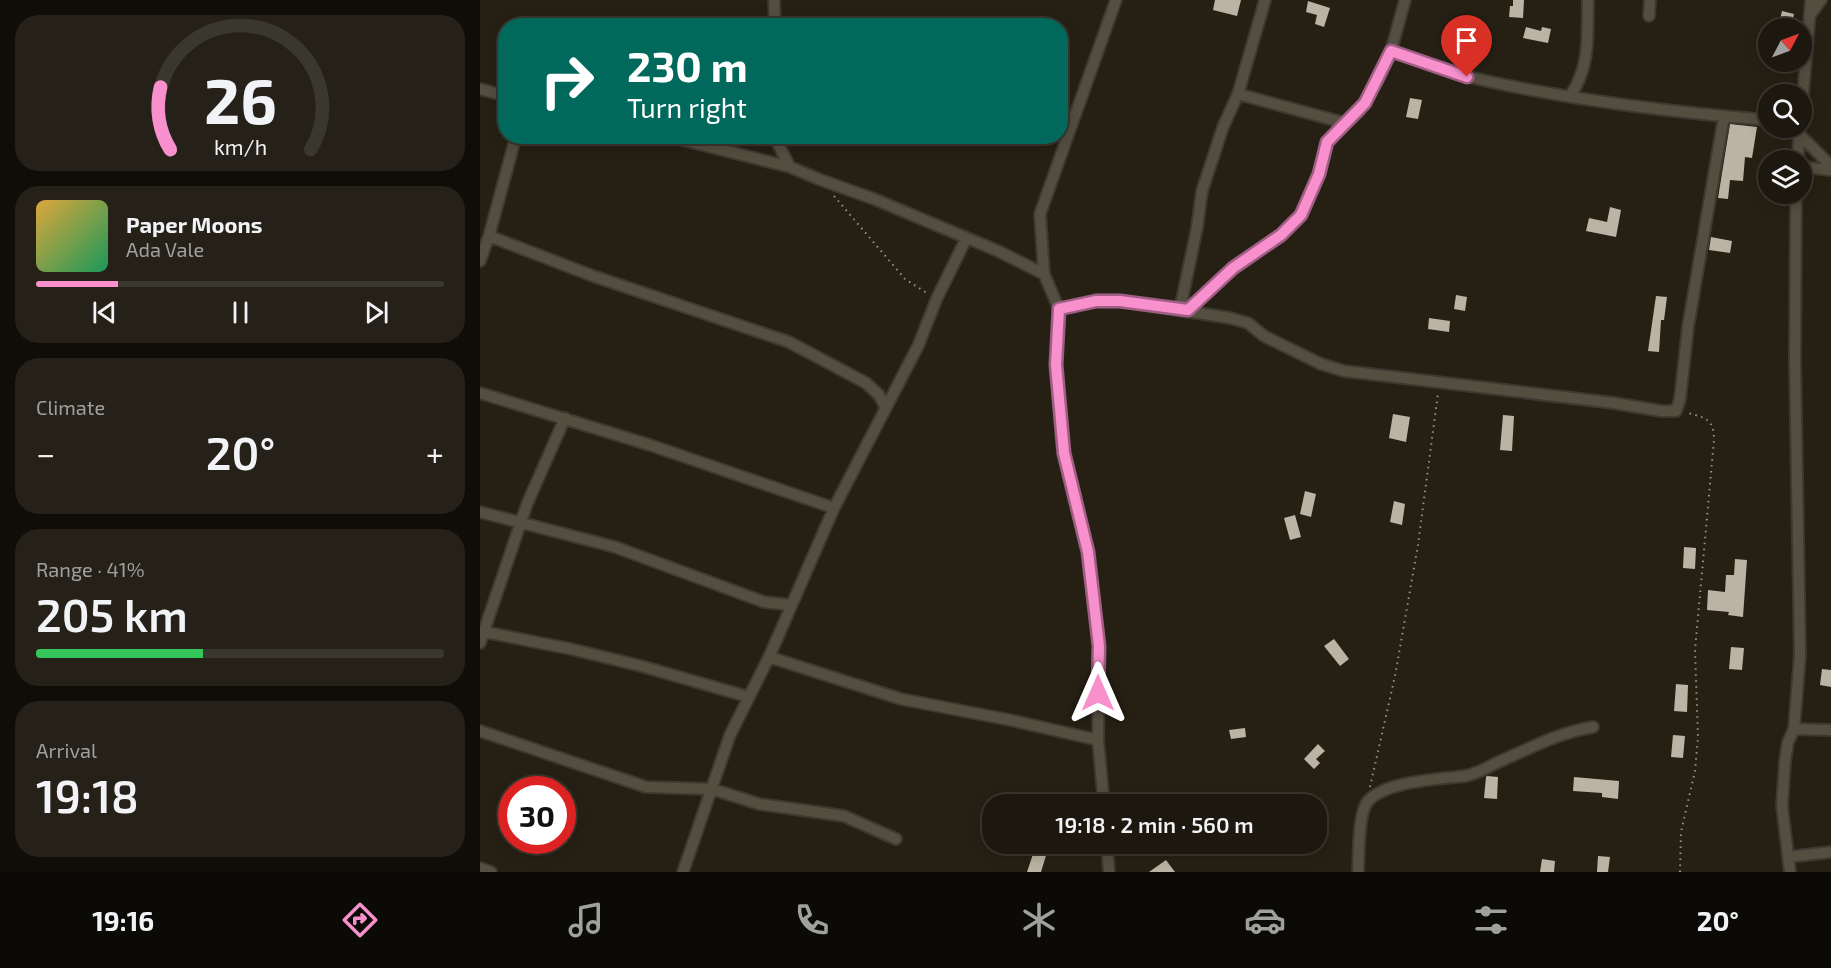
<!DOCTYPE html>
<meta charset="utf-8">
<style>
:root{--surface:#1c180f;--page:#252118;--text:#f1f3f6;--muted:#a0a09e;--line:#3a372f;--accent:#f790cd}
body{margin:0;font-family:"Exo 2",sans-serif;background:var(--page);color:var(--text);height:100vh;display:flex;flex-direction:column;font-size:22px;white-space:nowrap}
*{box-sizing:border-box;margin:0}
p{font-size:20px;color:var(--muted)}
.icon{flex:none;width:33px;height:33px;fill:none;stroke:currentColor;stroke-width:2;stroke-linecap:round;stroke-linejoin:round}
.map{position:relative;flex:1;overflow:hidden}
.details{display:flex;flex-direction:column;gap:15px;padding:15px;background:#0f0d08;width:480px}
.details>*{flex:none}
.top-card{position:absolute;left:18px;top:18px;width:570px;height:126px;border-radius:24px;box-shadow:0 3px 15px #0003,0 0 0 2px var(--line);background:#00695c;color:#fff;overflow:hidden}
.needle{width:39px;rotate:49deg}
.controls{position:absolute;left:1278px;top:18px;display:grid;gap:12px}
.controls a{display:grid;place-items:center;width:54px;height:54px;border-radius:50%;background:var(--surface);box-shadow:0 3px 15px #0003,0 0 0 2px var(--line);font-size:30px}
.speed{position:absolute;left:18px;top:776px;display:flex;gap:12px;font-size:30px;font-weight:700;text-align:center}
.speed>*{display:grid;place-content:center;width:78px;height:78px;border-radius:50%;background:var(--surface);box-shadow:0 3px 15px #0003,0 0 0 2px var(--line);line-height:1}
.speed .limit{border:9px solid #d22;background:#fff;color:#111}
.pin{position:absolute;display:grid;place-items:center;width:51px;height:51px;color:#fff;margin:-62px -26px;border-radius:50% 50% 50% 0;rotate:-45deg;box-shadow:0 0 6px #0007}
.pin .icon{rotate:45deg}
.me{position:absolute;width:66px;margin:-33px;rotate:0deg;stroke-linejoin:round;filter:drop-shadow(0 0 4px #0008)}
.turn{display:flex;align-items:center;gap:21px;height:126px;padding:0 30px;font-size:27px}
.turn .icon{width:78px;height:78px;stroke-width:2.5}
.turn b{display:block;font-size:42px;line-height:51px}
.big{font-size:45px;font-weight:600;line-height:1.1}
.details .tile{flex:1;display:flex;flex-direction:column;justify-content:center;gap:9px;min-width:0;padding:0 21px;border-radius:24px;background:var(--page)}
.details .dial{align-items:center;gap:0}
.dial svg{height:156px;overflow:visible;fill:none;stroke:var(--line);stroke-width:7;stroke-linecap:round;text-anchor:middle}
.dial text{fill:var(--text);stroke:none}
.song{display:flex;align-items:center;gap:18px}
.cover{width:72px;height:72px;border-radius:9px;background:linear-gradient(135deg,hsl(40 70% 55%),hsl(150 70% 35%))}
.played{height:6px;border-radius:3px;background:linear-gradient(90deg,var(--accent) 20%,var(--line) 20%)}
.keys{display:flex;justify-content:space-around;direction:ltr}
.heat{display:flex;justify-content:space-between;align-items:center;font-size:33px;direction:ltr}
.charge{height:9px;border-radius:4px;background:linear-gradient(90deg,#34c759 41%,var(--line) 0)}
.trip{position:absolute;left:502px;top:794px;width:345px;height:60px;border-radius:24px;background:var(--surface);box-shadow:0 3px 15px #0003,0 0 0 2px var(--line);font-weight:600;line-height:60px;text-align:center}
.tabs{display:flex;height:96px;justify-content:space-around;align-items:center;background:#0b0a06;color:var(--muted)}
.tabs .icon{width:42px;height:42px}
.tabs .current{color:var(--accent)}
.tabs b{font-size:27px;color:var(--text)}
main{display:flex;flex:1;min-height:0}
.map>svg:first-child{display:block}
.building{fill:#bbb4a4}
.lines{fill:none;stroke-linecap:round;stroke-linejoin:round}
.minor-casing{stroke:#3d3931;stroke-width:14}
.path{stroke:#979389;stroke-width:2;stroke-dasharray:1.5 4.5;stroke-linecap:butt}
.minor{stroke:#544e40;stroke-width:10}
.route-casing{stroke:#a15e85;stroke-width:15}
.route{stroke:#f790cd;stroke-width:10}
</style>
<main>
<section class="details">
<div class="tile dial"><svg viewBox="0 0 100 80">
<path d="M14 69A42 42 0 1 1 86 69"/>
<path d="M14 69A42 42 0 0 1 9 37" stroke="#f790cd"/>
<text x="50" y="56" font-size="32" font-weight="700">26</text>
<text x="50" y="72" font-size="11">km/h</text>
</svg></div>
<div class="tile">
<div class="song"><i class="cover"></i><div><b>Paper Moons</b><p>Ada Vale</p></div></div>
<div class="played"></div>
<div class="keys"><svg class="icon" aria-label="previous" viewBox="0 0 24 24"><path d="M18 5L8 12l10 7zM5 5v14"/></svg><svg class="icon" aria-label="pause" viewBox="0 0 24 24"><path d="M8 5v14M16 5v14"/></svg><svg class="icon" aria-label="next" viewBox="0 0 24 24"><path d="M6 5l10 7-10 7zM19 5v14"/></svg></div>
</div>
<div class="tile"><p>Climate</p>
<div class="heat"><a>−</a><b class="big">20°</b><a>+</a></div>
</div>
<div class="tile"><p>Range · 41%</p><b class="big">205 km</b><div class="charge"></div></div>
<div class="tile"><p>Arrival</p><b class="big">19:18</b></div>
</section>
<div class="map">
<svg width="1351" height="872" viewBox="0 0 1351 872">
<rect width="100%" height="100%" fill="#262014"/>
<!-- building -->
<path class="building" d="M735 0H761L757 16 733 10Z
M1033 0H1044L1043 18 1029 17 1030 6H1033Z
M828 1 850 8 844 27 835 24 837 15 826 12Z
M1302 11 1314 14 1311 28H1298Z
M1046 27 1061 31 1062 27 1071 29 1068 43 1043 38Z
M930 98 942 100 938 119 926 117Z
M1250 124 1277 127 1272 158 1265 157 1263 181 1250 180 1248 199 1238 198Z
M1130 207 1141 210 1136 237 1106 231 1109 218 1127 222Z
M1231 237 1252 241 1250 253 1229 250Z
M976 295 987 297 985 311 974 309Z
M1176 296 1187 297 1184 320H1181L1179 352 1168 351Z
M949 318 970 321 969 332 948 329Z
M913 414 930 417 926 442 909 438Z
M1023 415 1034 416 1032 451 1020 450Z
M825 491 836 494 831 517 820 514Z
M914 501 925 504 922 525 910 522Z
M815 515 821 537 810 540 804 518Z
M1204 547 1216 548 1215 569 1203 568Z
M1255 559 1267 560 1263 617 1248 615 1249 612 1227 610 1228 590 1245 592 1246 575H1254Z
M854 639 869 659 860 666 844 646Z
M1251 647 1264 648 1262 670 1249 669Z
M1342 669 1351 670V687L1340 685Z
M1196 684 1208 685 1207 712 1194 711Z
M765 728 766 737 751 739 749 730Z
M1193 735 1205 736 1203 758 1191 757Z
M838 744 845 751 836 759 840 763 834 769 824 759Z
M1007 776 1018 777 1017 799 1004 798 1006 777Z
M1094 777 1139 781 1138 799 1122 797V793L1093 791Z
M556 845 568 849 561 872H547Z
M1118 856 1130 857 1128 872H1117Z
M1062 859 1075 861 1074 872H1060Z
M686 860 695 872H669Z"/>
<g class="lines">
<defs>
<path id="minor" d="M294 0 295 26
M1330 15 1341 0
M1169 16 1170 0
M911 51C937 59 963 71 989 77 1087 100 1189 112 1288 120
M0 89 26 96
M758 94 865 123
M1090 96C1111 66 1107 35 1108 0
M1322 106 1331 0
M1319 134 1351 166
M187 136 310 167 341 180 394 199 518 251 564 274
M297 136V142L310 167
M1318 160 1319 131
M1322 167 1351 170
M9 236 113 276 309 342 386 383 399 395 406 408
M0 261 9 236 36 136
M579 309 616 301H640L750 318 768 323 784 336 841 364 864 371 1134 403 1181 411H1196L1200 399 1208 327 1244 116
M700 309 717 228 722 191 743 127 758 94 785 0
M708 311 753 268 801 235 821 215 839 174 847 142 879 111 898 80 911 51 925 0
M0 393 170 445 354 508
M0 512 135 547 284 602 311 605
M0 631 91 649 161 666 269 697
M0 643 47 504 85 418
M289 657 421 699 530 720 618 740
M1314 729 1351 730
M0 731 166 787 232 789 279 804 364 816 416 839
M624 804 618 740 619 646 608 552 583 453 576 365 579 309 564 274 560 214 636 0
M627 843 629 872
M1308 857 1351 852
M0 868 11 872
M203 872 250 735 289 657 354 508 438 346 457 298 486 239
M878 872C879 854 878 819 886 804 900 781 961 779 985 776 998 774 1011 765 1023 760 1052 747 1081 732 1113 727
M1310 872 1302 806 1305 761 1308 742 1314 729 1320 655 1315 360 1316 194"/>
</defs>
<!-- minor casing -->
<use href="#minor" class="minor-casing"/>
<!-- path -->
<path class="path" d="M354 196 425 279 447 293
M890 787 915 676 938 545 958 393
M1200 872 1201 832 1215 771 1218 737 1215 650 1234 440C1234 419 1226 418 1208 413"/>
<!-- minor -->
<use href="#minor" class="minor"/>
</g>
<g class="lines">
<defs>
<path id="route" d="M618 693 619 646 608 552 584 453 576 365 579 309 616 301H640L708 310 753 268 801 235 821 215 839 174 847 142 885 103 911 51 987 77"/>
</defs>
<!-- route casing -->
<use href="#route" class="route-casing"/>
<!-- route -->
<use href="#route" class="route"/>
</g>
</svg>
<div class="controls">
<a><svg class="needle" viewBox="-14 -14 28 28"><path d="M0-13l5 13h-10z" fill="#e53935"/><path d="M0 13l5-13h-10z" fill="#a0a09e"/></svg></a>
<a><svg class="icon" aria-label="search" viewBox="0 0 24 24"><circle cx="10" cy="10" r="6"/><path d="M15 15l6 6"/></svg></a>
<a><svg class="icon" aria-label="layers" viewBox="0 0 24 24"><path d="M12 4l9 5-9 5-9-5zM3 14l9 5 9-5"/></svg></a>
</div>
<div class="speed"><div class="limit">30</div></div>
<div class="pin" style="left:987px;top:77px;background:#d93025"><svg class="icon" aria-label="arrive" viewBox="0 0 24 24"><path d="M6 21V4h12l-3 4 3 4H6"/></svg></div>
<svg class="me" style="left:618px;top:693px" viewBox="-20 -20 40 40"><path d="M0-17L14 15 0 8-14 15z" fill="#f790cd" stroke="#fff" stroke-width="4"/></svg>
<div class="trip">19:18 · 2 min · 560 m</div>
<div class="top-card">
<div class="turn"><svg class="icon" aria-label="right" viewBox="0 0 24 24"><path d="M7 20v-9h11M14 6l5 5-5 5"/></svg><div><b>230 m</b>Turn right</div></div>
</div>
</div>
</main>
<nav class="tabs">
<b>19:16</b>
<svg class="icon current" aria-label="directions" viewBox="0 0 24 24"><path d="M12 3l9 9-9 9-9-9zM9 14v-3h6M13 9l2 2-2 2"/></svg>
<svg class="icon" aria-label="music" viewBox="0 0 24 24"><path d="M9 18V5l10-2v13"/><circle cx="6" cy="18" r="3"/><circle cx="16" cy="16" r="3"/></svg>
<svg class="icon" aria-label="phone" viewBox="0 0 24 24"><path d="M5 4h4l2 5-3 2q2 4 5 5l2-3 5 2v4C11 20 4 13 5 4z"/></svg>
<svg class="icon" aria-label="climate" viewBox="0 0 24 24"><path d="M12 3v18M4 7l16 10M4 17L20 7"/></svg>
<svg class="icon" aria-label="car" viewBox="0 0 24 24"><path d="M5 17H2v-5l4-1 3-4h7l3 4 3 1v5h-3M9 17h6M6 11h13"/><circle cx="7" cy="17" r="2"/><circle cx="17" cy="17" r="2"/></svg>
<svg class="icon" aria-label="filters" viewBox="0 0 24 24"><path d="M4 7h16M4 17h16"/><circle cx="9" cy="7" r="2"/><circle cx="15" cy="17" r="2"/></svg>
<b>20°</b>
</nav>
